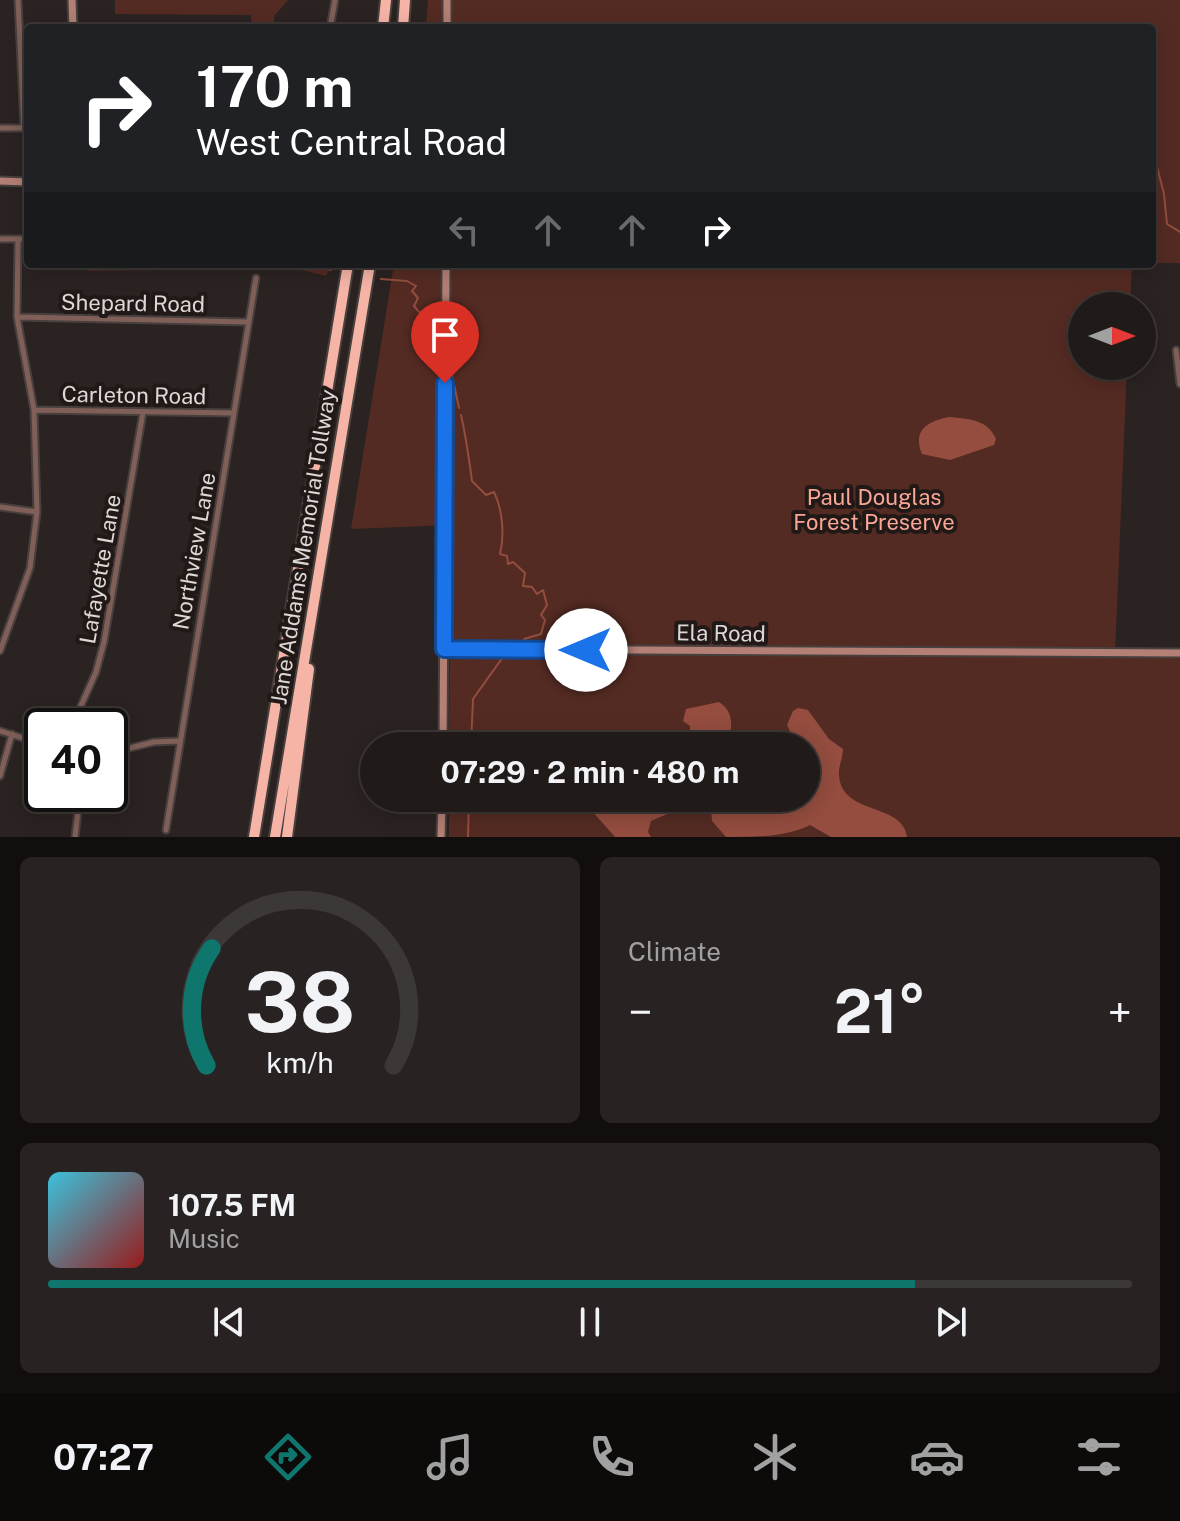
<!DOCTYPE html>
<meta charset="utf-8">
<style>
:root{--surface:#201a19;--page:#282322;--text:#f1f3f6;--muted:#a2a1a2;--line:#3d3838;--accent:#0f766e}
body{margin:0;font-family:"Public Sans",sans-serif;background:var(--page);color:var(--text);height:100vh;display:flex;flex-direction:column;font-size:30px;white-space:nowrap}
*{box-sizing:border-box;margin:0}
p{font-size:26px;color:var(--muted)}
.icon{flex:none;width:44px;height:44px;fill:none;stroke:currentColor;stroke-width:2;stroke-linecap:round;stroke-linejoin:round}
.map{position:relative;height:837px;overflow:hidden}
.side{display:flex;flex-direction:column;gap:20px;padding:20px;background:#120e0e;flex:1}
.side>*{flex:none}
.banner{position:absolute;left:24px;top:24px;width:1132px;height:244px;border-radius:8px;box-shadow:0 4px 20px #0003,0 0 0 2px var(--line);background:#202124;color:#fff;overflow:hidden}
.needle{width:52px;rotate:90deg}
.tools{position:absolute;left:1068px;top:292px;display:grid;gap:16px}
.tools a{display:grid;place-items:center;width:88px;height:88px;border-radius:50%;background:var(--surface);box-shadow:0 4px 20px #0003,0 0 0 2px var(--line);font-size:40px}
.speed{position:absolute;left:24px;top:708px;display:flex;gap:16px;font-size:40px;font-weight:700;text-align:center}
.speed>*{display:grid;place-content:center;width:104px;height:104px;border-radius:50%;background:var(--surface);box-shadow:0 4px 20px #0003,0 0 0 2px var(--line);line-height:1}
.speed .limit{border:4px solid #111;border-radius:12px;background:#fff;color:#111}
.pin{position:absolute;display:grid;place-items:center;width:68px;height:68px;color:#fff;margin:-82px -34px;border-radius:50% 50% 50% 0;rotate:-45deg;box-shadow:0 0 8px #0007}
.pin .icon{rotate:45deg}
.me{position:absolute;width:88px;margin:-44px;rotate:270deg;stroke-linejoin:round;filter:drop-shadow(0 0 6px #0008)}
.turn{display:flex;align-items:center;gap:28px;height:168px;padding:0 40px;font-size:36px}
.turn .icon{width:104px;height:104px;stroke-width:2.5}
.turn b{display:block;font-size:56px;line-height:68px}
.lanes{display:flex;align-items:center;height:76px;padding:0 40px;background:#0003;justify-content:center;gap:40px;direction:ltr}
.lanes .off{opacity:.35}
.big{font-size:60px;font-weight:700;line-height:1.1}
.side .card{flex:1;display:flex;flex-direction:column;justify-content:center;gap:12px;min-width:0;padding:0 28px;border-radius:12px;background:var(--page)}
.side .dial{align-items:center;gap:0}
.dial svg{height:208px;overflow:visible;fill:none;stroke:var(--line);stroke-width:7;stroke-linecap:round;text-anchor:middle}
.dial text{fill:var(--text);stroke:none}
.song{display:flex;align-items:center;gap:24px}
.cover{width:96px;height:96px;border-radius:12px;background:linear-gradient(135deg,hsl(190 70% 55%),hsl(0 70% 35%))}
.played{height:8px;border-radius:4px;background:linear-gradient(90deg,var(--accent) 80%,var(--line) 80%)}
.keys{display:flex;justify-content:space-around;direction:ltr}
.heat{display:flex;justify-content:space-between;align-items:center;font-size:44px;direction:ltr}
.side .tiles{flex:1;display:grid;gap:20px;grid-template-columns:1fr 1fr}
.card:last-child{grid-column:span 2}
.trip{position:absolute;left:360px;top:732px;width:460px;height:80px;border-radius:40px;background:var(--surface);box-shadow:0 4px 20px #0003,0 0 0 2px var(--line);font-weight:700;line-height:80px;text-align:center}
.tab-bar{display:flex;height:128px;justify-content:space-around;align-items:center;background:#0d0a0a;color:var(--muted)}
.tab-bar .icon{width:56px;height:56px}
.tab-bar .current{color:var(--accent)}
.tab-bar b{font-size:36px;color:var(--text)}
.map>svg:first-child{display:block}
.green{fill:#542b23}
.water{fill:#944d3f}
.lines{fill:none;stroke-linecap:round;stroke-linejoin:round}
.stream{stroke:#944d3f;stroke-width:2}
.street-casing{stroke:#47403e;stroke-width:9}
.secondary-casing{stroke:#47403e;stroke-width:11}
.highway-casing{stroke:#47403e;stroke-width:14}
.street{stroke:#805f58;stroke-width:5}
.secondary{stroke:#b47f75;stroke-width:7}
.highway{stroke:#f6b4a7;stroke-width:10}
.route-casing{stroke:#114b97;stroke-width:20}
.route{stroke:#1a73e8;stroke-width:14}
.labels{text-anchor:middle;stroke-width:8;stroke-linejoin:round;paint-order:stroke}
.street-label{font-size:22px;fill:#ddd7d5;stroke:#211917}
.park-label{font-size:22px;fill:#faa695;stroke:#211917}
</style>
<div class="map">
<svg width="1180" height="837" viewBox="0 0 1180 837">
<rect width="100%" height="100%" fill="#2b2321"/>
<!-- green -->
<path class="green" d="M115 0H288L274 16V28H252L251 15 115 14Z
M428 0H1180V263H1152V28H426Z
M88 264H292L281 268 88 271Z
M296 264H332L326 276 298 269Z
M394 264H1132L1130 306H1082V366H1127L1115 654 1180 653V837H449V798H806V746H449L451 525 351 529Z"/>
<!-- water -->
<path class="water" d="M949 417C968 419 988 419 996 439L994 445 950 460 922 454C912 430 928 421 949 417Z
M719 702C735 712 733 730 726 746H682L690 734V726L683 721 686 709Z
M798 708 808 710 829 739 843 749C843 758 838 767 839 775 841 816 903 802 907 837H831L810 825C787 837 754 837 726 837L712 821 711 807C690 800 670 814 651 821L648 832 651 837H615L592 811 595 798H806V746H797L787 725 793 711Z"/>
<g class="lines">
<!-- stream -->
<path class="stream" d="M1152 147 1164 194 1167 224 1180 232
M311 264 331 270
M381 279 407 281 416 286 412 291 418 298 414 306 419 312 426 311 423 326 431 341 426 348 439 355
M452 375 459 408
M461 415C466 436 469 459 472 481L486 495 494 492C502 508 505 534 500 554L507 556 508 564 513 562 525 573 523 586 532 587 537 594 543 590 547 605 541 615 545 620 541 634 524 639
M471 746 473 699 503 657
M468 837 469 798"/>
<defs>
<path id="street" d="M330 28 335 0
M0 128H24L18 0
M0 239H28
M17 317 248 322
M1176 350 1180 384
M34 410 233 413
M0 507 37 512
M0 651 30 568 37 512 34 410 17 317 18 239
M72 726 96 672 104 642 143 412
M0 731 42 744
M110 753 154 742 178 741
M0 776 12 734
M166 830 256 278
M75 837 80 794"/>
<path id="secondary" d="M72 0 73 28
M447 28V0
M0 181 28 182
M444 649 1180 653
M443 746 446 264
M441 837 442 798"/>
<path id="highway" d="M383 28 386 0
M403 28 405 0
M254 837 348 264
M275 837 370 264
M287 837 309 669"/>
</defs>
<!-- street casing -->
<use href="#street" class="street-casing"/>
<!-- secondary casing -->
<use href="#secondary" class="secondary-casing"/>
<!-- highway casing -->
<use href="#highway" class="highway-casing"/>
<!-- street -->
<use href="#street" class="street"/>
<!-- secondary -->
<use href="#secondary" class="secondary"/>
<!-- highway -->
<use href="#highway" class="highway"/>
</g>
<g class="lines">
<defs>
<path id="route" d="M445 383 444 649 586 650"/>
</defs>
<!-- route casing -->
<use href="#route" class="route-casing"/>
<!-- route -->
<use href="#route" class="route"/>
</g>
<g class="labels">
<!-- street labels -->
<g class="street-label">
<text transform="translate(133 303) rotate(1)" y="8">Shepard Road</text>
<text transform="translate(134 395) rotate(1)" y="8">Carleton Road</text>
<text transform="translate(303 547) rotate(-81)" y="8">Jane Addams Memorial Tollway</text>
<text transform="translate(194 551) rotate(-80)" y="8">Northview Lane</text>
<text transform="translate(100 569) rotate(-80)" y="8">Lafayette Lane</text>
<text transform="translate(721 633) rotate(1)" y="8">Ela Road</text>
</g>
<!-- park labels -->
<g class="park-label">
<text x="874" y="505">Paul Douglas<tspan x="874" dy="25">Forest Preserve</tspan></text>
</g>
</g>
</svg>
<div class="tools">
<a><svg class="needle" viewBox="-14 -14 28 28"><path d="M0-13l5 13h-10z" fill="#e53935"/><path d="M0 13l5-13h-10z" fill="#a2a1a2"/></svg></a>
</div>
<div class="speed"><div class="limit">40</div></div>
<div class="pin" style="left:445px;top:383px;background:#d93025"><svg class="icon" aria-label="arrive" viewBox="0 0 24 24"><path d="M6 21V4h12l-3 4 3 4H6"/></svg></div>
<svg class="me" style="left:586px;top:650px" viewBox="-20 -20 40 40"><circle r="19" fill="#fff"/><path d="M0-13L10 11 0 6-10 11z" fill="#1a73e8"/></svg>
<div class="trip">07:29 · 2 min · 480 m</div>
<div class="banner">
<div class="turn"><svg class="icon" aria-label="right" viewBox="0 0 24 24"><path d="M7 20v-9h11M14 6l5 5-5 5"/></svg><div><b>170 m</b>West Central Road</div></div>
<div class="lanes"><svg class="icon off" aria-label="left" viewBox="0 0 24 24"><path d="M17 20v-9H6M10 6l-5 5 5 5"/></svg><svg class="icon off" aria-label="ahead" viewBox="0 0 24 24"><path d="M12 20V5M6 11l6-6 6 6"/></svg><svg class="icon off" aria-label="ahead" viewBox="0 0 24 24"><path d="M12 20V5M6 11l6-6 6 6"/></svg><svg class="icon" aria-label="right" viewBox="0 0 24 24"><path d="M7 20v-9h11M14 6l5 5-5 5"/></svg></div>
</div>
</div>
<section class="side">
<div class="tiles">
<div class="card dial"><svg viewBox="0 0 100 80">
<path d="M14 69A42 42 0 1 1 86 69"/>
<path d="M14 69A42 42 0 0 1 16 24" stroke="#0f766e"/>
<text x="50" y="56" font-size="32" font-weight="700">38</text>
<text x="50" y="72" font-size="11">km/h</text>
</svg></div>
<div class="card"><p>Climate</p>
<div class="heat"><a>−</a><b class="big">21°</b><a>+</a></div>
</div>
<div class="card">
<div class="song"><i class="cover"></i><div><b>107.5 FM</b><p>Music</p></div></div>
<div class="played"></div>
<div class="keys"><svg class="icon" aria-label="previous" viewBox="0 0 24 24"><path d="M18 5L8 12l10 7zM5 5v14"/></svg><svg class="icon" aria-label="pause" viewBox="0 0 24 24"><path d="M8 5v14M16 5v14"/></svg><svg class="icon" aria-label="next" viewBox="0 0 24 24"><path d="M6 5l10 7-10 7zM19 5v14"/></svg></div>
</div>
</div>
</section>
<nav class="tab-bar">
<b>07:27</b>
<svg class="icon current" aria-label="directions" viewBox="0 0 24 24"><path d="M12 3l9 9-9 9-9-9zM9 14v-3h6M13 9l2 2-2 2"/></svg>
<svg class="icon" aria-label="music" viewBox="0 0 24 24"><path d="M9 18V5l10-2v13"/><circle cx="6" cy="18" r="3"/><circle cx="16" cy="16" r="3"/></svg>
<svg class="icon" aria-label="phone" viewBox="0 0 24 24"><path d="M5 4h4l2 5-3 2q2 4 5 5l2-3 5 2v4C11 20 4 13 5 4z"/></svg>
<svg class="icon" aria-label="climate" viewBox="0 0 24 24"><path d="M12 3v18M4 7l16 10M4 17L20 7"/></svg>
<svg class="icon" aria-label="car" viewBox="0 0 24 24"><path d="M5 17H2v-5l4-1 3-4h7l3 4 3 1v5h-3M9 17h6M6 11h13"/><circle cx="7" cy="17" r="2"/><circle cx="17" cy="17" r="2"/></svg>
<svg class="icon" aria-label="filters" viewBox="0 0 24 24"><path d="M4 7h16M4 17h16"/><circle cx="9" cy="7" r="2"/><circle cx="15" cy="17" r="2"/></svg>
</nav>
